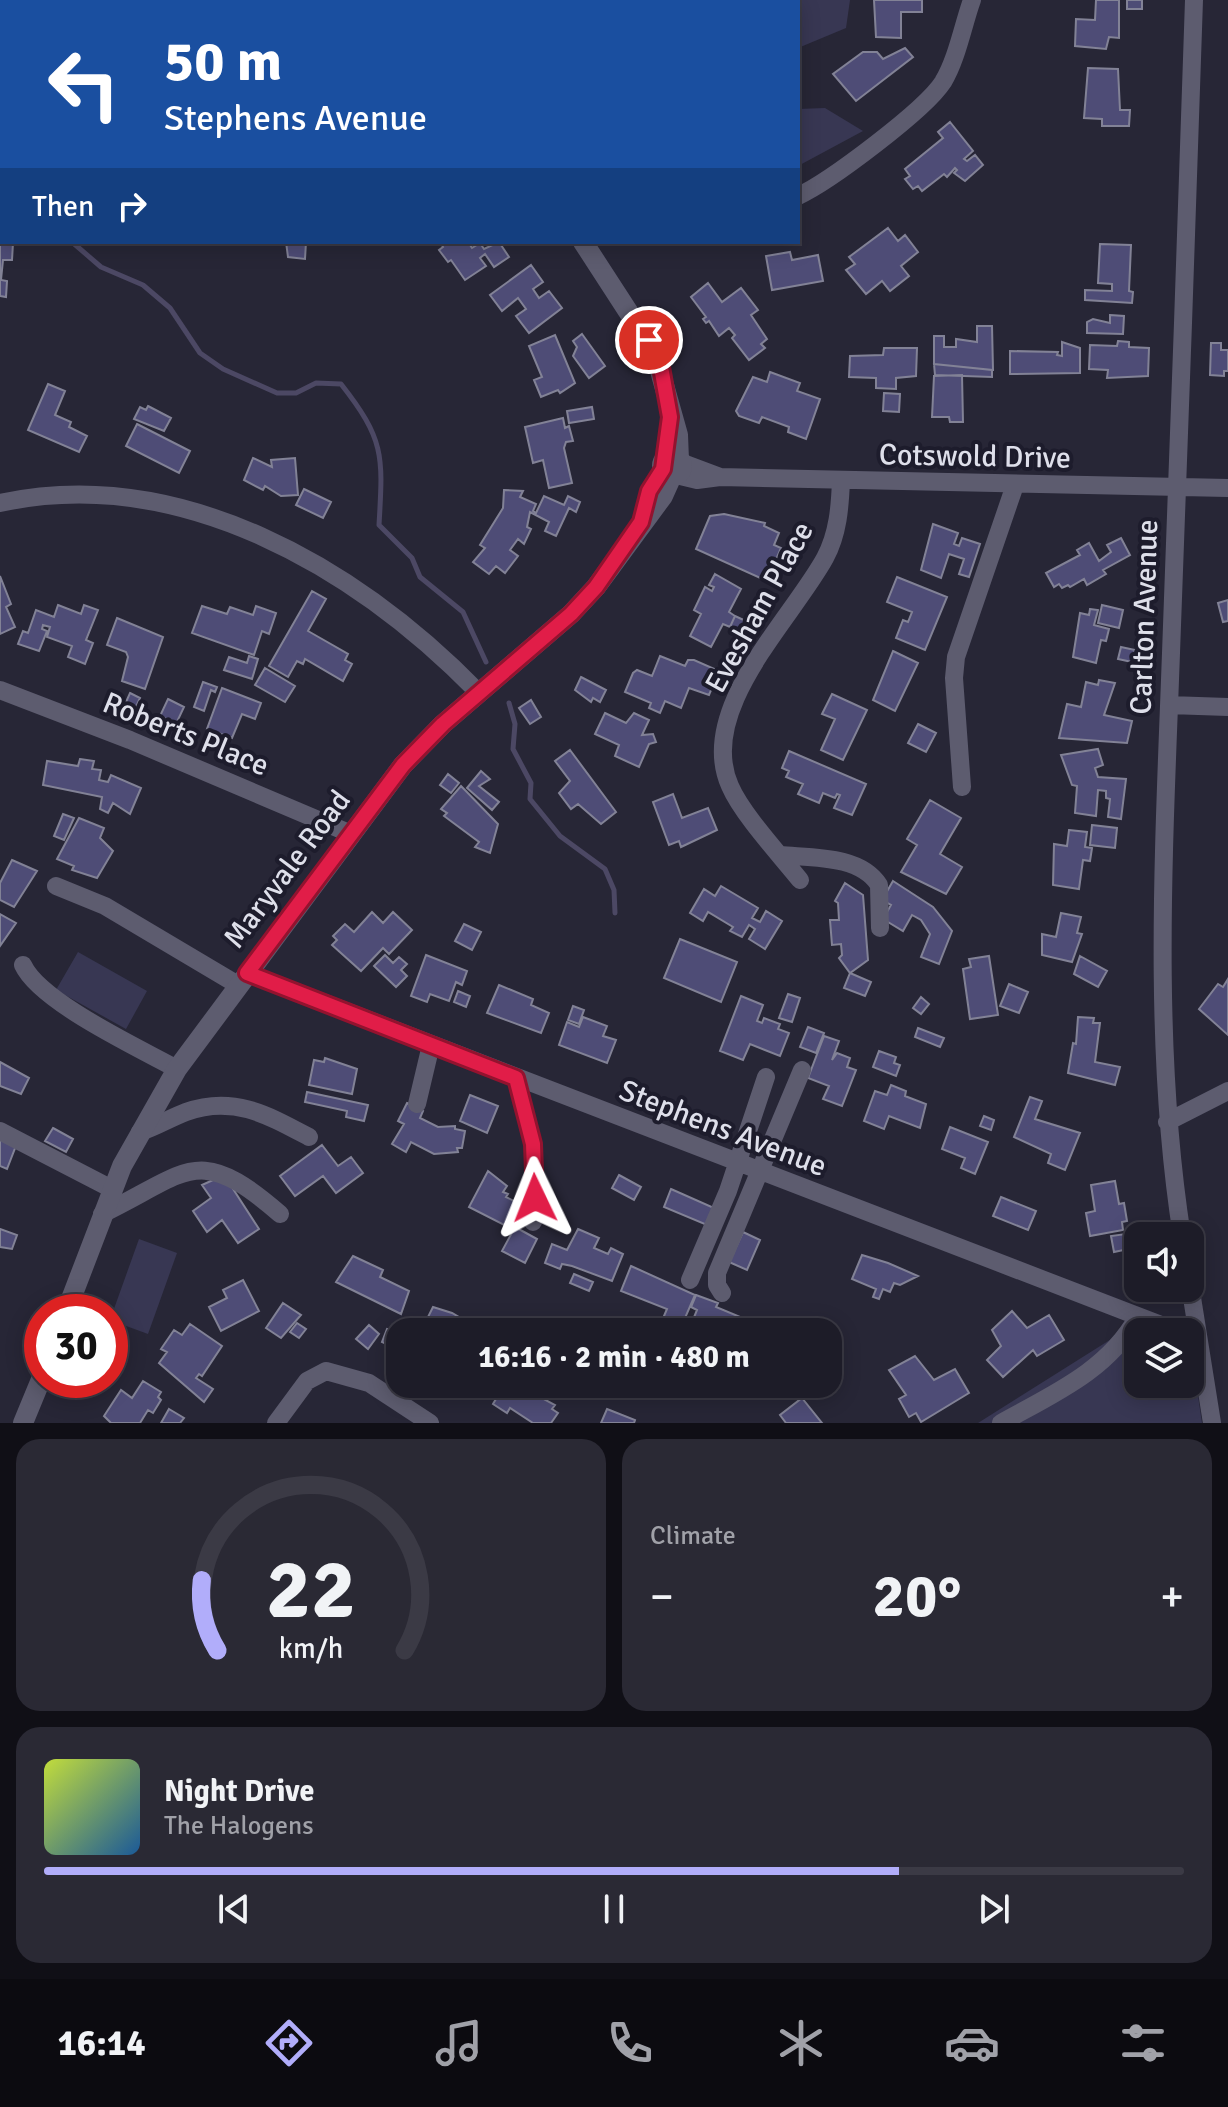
<!DOCTYPE html>
<meta charset="utf-8">
<style>
:root{--surface:#1d1c28;--page:#2a2934;--text:#f1f3f6;--muted:#a0a1a8;--line:#3b3a45;--accent:#b1adfa}
body{margin:0;font-family:Signika,sans-serif;background:var(--page);color:var(--text);height:100vh;display:flex;flex-direction:column;font-size:30px;white-space:nowrap}
*{box-sizing:border-box;margin:0}
p{font-size:26px;color:var(--muted)}
.icon{flex:none;width:44px;height:44px;fill:none;stroke:currentColor;stroke-width:2;stroke-linecap:round;stroke-linejoin:round}
.map{position:relative;height:1423px;overflow:hidden}
.details{display:flex;flex-direction:column;gap:16px;padding:16px;background:#100f16;flex:1}
.details>*{flex:none}
.hud{position:absolute;left:0px;top:0px;width:800px;height:244px;box-shadow:0 4px 20px #0003,0 0 0 2px var(--line);background:#1a4fa0;color:#fff;overflow:hidden}
.controls{position:absolute;left:1124px;top:1222px;display:grid;gap:16px}
.controls a{display:grid;place-items:center;width:80px;height:80px;border-radius:16px;background:var(--surface);box-shadow:0 4px 20px #0003,0 0 0 2px var(--line);font-size:40px}
.speed{position:absolute;left:24px;top:1294px;display:flex;gap:16px;font-size:40px;font-weight:700;text-align:center}
.speed>*{display:grid;place-content:center;width:104px;height:104px;border-radius:50%;background:var(--surface);box-shadow:0 4px 20px #0003,0 0 0 2px var(--line);line-height:1}
.speed .limit{border:12px solid #d22;background:#fff;color:#111}
.pin{position:absolute;display:grid;place-items:center;width:68px;height:68px;color:#fff;margin:-34px;border:4px solid #fff;border-radius:50%;box-shadow:0 2px 8px #0007}
.me{position:absolute;width:88px;margin:-44px;rotate:358deg;stroke-linejoin:round;filter:drop-shadow(0 0 6px #0008)}
.turn{display:flex;align-items:center;gap:28px;height:168px;padding:0 32px;font-size:36px}
.turn .icon{width:104px;height:104px;stroke-width:2.5}
.turn b{display:block;font-size:56px;line-height:68px}
.then{display:flex;align-items:center;height:76px;padding:0 32px;background:#0003;gap:16px;font-size:30px}
.big{font-size:60px;font-weight:700;line-height:1.1}
.details .card{flex:1;display:flex;flex-direction:column;justify-content:center;gap:12px;min-width:0;padding:0 28px;border-radius:24px;background:var(--page)}
.details .dial{align-items:center;gap:0}
.dial svg{height:208px;overflow:visible;fill:none;stroke:var(--line);stroke-width:7;stroke-linecap:round;text-anchor:middle}
.dial text{fill:var(--text);stroke:none}
.song{display:flex;align-items:center;gap:24px}
.cover{width:96px;height:96px;border-radius:12px;background:linear-gradient(135deg,hsl(70 70% 55%),hsl(210 70% 35%))}
.played{height:8px;border-radius:4px;background:linear-gradient(90deg,var(--accent) 75%,var(--line) 75%)}
.keys{display:flex;justify-content:space-around;direction:ltr}
.heat{display:flex;justify-content:space-between;align-items:center;font-size:44px;direction:ltr}
.details .tiles{flex:1;display:grid;gap:16px;grid-template-columns:1fr 1fr}
.card:last-child{grid-column:span 2}
.trip{position:absolute;left:386px;top:1318px;width:456px;height:80px;border-radius:24px;background:var(--surface);box-shadow:0 4px 20px #0003,0 0 0 2px var(--line);font-weight:700;line-height:80px;text-align:center}
.tab-bar{display:flex;height:128px;justify-content:space-around;align-items:center;background:#0c0b10;color:var(--muted)}
.tab-bar .icon{width:56px;height:56px}
.tab-bar .current{color:var(--accent)}
.tab-bar b{font-size:36px;color:var(--text)}
.map>svg:first-child{display:block}
.green{fill:#383753}
.lines{fill:none;stroke-linecap:round;stroke-linejoin:round}
.stream{stroke:#4c4864;stroke-width:5}
.building{fill:#4e4c76;stroke:#828296;stroke-width:2}
.minor{stroke:#5d5c6f;stroke-width:18}
.tertiary{stroke:#5d5c6f;stroke-width:20}
.route-casing{stroke:#92132f;stroke-width:20}
.route{stroke:#e11d48;stroke-width:14}
.labels{text-anchor:middle;stroke-width:8;stroke-linejoin:round;paint-order:stroke}
.street-label{font-size:30px;fill:#dedfea;stroke:#1d1c2c}
</style>
<div class="map">
<svg width="1228" height="1423" viewBox="0 0 1228 1423">
<rect width="100%" height="100%" fill="#272636"/>
<!-- green -->
<path class="green" d="M779 0H850L846 28 798 48V2Z
M825 108 863 131 798 166V109Z
M78 952 147 991 126 1029 56 990Z
M139 1239 177 1253 148 1334 110 1320Z
M1132 1326 1174 1332H1138V1384H1190V1342L1202 1423H978Z"/>
<g class="lines">
<!-- stream -->
<path class="stream" d="M0 140 2 143
M72 242 101 267 143 285 170 308 200 353 223 369 277 393H296L316 383 341 384C385 440 383 456 379 525L412 558 420 577 463 612 486 662
M509 703 515 724 513 749 531 783 530 799 560 836 605 869 614 890 615 913"/>
</g>
<!-- building -->
<path class="building" d="M874 0H922V12H901V38L876 37Z
M1096 0H1119V38L1109 37 1106 49 1075 46 1076 19 1095 20Z
M1127 0H1142V9H1127Z
M905 48 913 57 856 101 833 74 863 52H877L883 59Z
M1088 68 1118 69 1120 110H1130L1129 126H1102V119L1084 118Z
M950 122 973 151 964 159 967 161 975 155 983 165 965 181 954 173 957 170 955 168 947 177 944 174 922 191 918 186 913 189 905 179 910 176 905 169 943 138 938 132Z
M888 228 898 241 905 235 918 252 901 266 909 276 890 291 882 281 866 294 846 270 855 264 849 257Z
M0 242 13 243 12 260H3L1 280 7 281 6 297 0 296Z
M286 242H306L305 259 288 257Z
M440 242H468L472 248 480 243 484 249 499 242 509 257 494 267 485 254 480 258 486 266 465 280 451 260 448 262 439 250 443 247Z
M1100 244 1131 245 1129 291 1133 292 1132 303 1085 300V290L1112 291V284L1098 283Z
M790 252 792 260 818 255 823 281 772 290 766 256Z
M531 265 543 282 533 289 539 298 549 291 562 308 529 333 516 316 526 309 518 298 502 311 490 295Z
M708 283 722 302 741 288 758 310 751 315 767 339 761 344 765 348 749 360 732 338 735 335 729 328 719 336 709 321 706 323 703 319 706 317 691 297Z
M1110 315 1124 316 1123 334 1087 333V322L1093 319 1110 323Z
M977 326H992L993 370 934 364V336H944V347H956V339L977 342Z
M582 334 605 366 589 378 573 356 577 347 573 341Z
M555 335 575 383 560 393 558 390 541 397 534 380 542 377 529 346Z
M1118 341 1129 342V347L1149 348 1148 376 1107 378 1108 370 1089 369 1090 345 1117 346Z
M1062 342 1080 348V373L1010 374V351L1058 352 1057 355 1062 356Z
M1211 343H1221V350H1228V371H1224V376L1210 375Z
M884 348H917L916 376 896 378V389L876 388V378L849 377 850 356 883 355Z
M934 364 992 370V377L935 375Z
M770 372 800 383 797 391 820 399 806 439 788 432 789 427 762 417 759 423 739 416 736 411 753 377 767 382Z
M962 375 963 422H950L949 417H932L934 376Z
M48 384 65 391 55 415 71 422 69 427 87 436 79 452 28 430Z
M884 393 900 394 899 412 883 411Z
M148 406 171 418 164 431 134 419 140 407 146 410Z
M592 407 594 419 569 423 567 411Z
M563 418 565 428 569 426 573 441 566 442 564 448 572 483 549 488 543 460 533 463 525 427Z
M137 424 190 451 179 473 126 446Z
M253 458 272 467 271 460 295 458 298 495 281 496 265 486 263 490 244 480Z
M304 489 331 502 323 518 296 505Z
M504 490 523 491 520 497 536 504 533 511 536 513 544 496 564 505 568 496 580 502 576 512 569 508 556 536 545 531 549 522 530 512 527 527 531 529 524 544 518 539 510 550 518 556 505 573 496 566 489 574 473 562 485 548 480 545 503 508Z
M724 514 765 523 764 526 779 533 774 545 781 548 767 581 696 549 710 516Z
M933 524 958 533 954 544 959 546 962 538 980 544 969 577 959 574 964 559 949 554 941 578 921 570Z
M1121 538 1130 555 1103 570 1106 574 1087 585 1084 579 1070 587 1068 585 1062 588 1059 584 1054 587 1046 573 1080 555 1077 550 1089 543 1099 561 1111 552 1107 545Z
M715 574 741 589 729 612 735 616 730 627 723 624 711 647 690 636 701 614 694 610 705 587 712 591 714 587 709 585Z
M0 576 11 604 6 607 15 627 0 634Z
M897 577 947 597 925 650 896 638 903 620 908 622 912 612 887 602Z
M312 591 326 599 308 631 348 654 345 660 352 664 343 681 305 659 303 664 297 661 288 677 269 666Z
M1228 600V621L1223 622 1218 603Z
M58 605 81 614 84 605 98 610 86 640 93 643 85 664 68 657 72 646 47 637 50 627 43 625 42 629 47 631 39 651 18 644 23 631 28 633 36 610 54 617Z
M1102 605 1123 610 1119 628 1098 623Z
M202 606 227 614 230 607 253 615 256 606 276 613 269 634 262 631 254 655 192 633Z
M1090 609 1098 610 1094 625 1109 629 1106 641 1101 640 1096 663 1073 657 1080 613 1089 615Z
M735 616 748 622 742 634 730 627Z
M117 618 163 637 145 689 122 681 128 657 126 652 107 645Z
M1121 647 1135 650 1132 662 1118 659Z
M893 651 918 663 895 711 873 700Z
M249 656 258 659 252 679 224 670 229 657 247 663Z
M660 656 685 666 688 660H694L719 671 709 695 689 688 681 708 665 701 660 713 649 708 651 703 625 692 633 673 637 670 652 676Z
M265 668 295 686 285 702 255 685Z
M581 677 606 690 600 702 593 698 591 702 575 690Z
M1099 680 1115 683 1104 715 1132 721 1127 743 1059 738 1067 704 1081 707 1086 682 1098 685Z
M203 682 217 687 215 692 211 690 204 711 194 707Z
M222 688 261 703 255 719 242 714 232 738 207 729Z
M130 693 140 698 136 707 126 702Z
M832 694 867 710 843 760 821 750 835 719 822 714Z
M168 699 184 707 176 724 160 716Z
M531 700 541 717 530 724 519 708Z
M605 713 626 723 634 713 649 720 642 735 653 734 656 742 649 744 639 767 615 756 619 745 595 734Z
M918 724 936 733 926 752 908 743Z
M1098 749 1103 765 1095 768 1098 777 1126 779 1121 819 1108 817 1110 799 1106 798V791L1098 790 1096 816 1075 813 1077 786 1072 785 1061 755Z
M570 750 616 812 601 824 578 804 571 809 559 793 570 781 555 761Z
M789 751 866 784 852 815 834 808 840 795 837 794 835 798 823 793 819 803 798 794 803 784 786 777 789 771 782 768Z
M80 759 94 761 92 769 101 770 99 780 108 782 111 775 141 788 130 814 113 803 108 813 100 809 102 797 43 785 47 761 78 766Z
M481 771 490 779 479 786 499 802 492 810 467 788Z
M448 774 459 783 451 793 440 785Z
M461 786 498 824 490 853 475 847 479 842 444 816 447 813 441 809Z
M673 794 682 818 708 808 717 830 681 847 679 841 669 845 653 802Z
M930 800 961 818 940 854 962 867 946 894 901 872 917 845 907 839Z
M63 814 74 818 64 840 54 836Z
M79 818 104 828 100 838 113 851 97 878 72 870 74 866 57 859Z
M1092 825 1117 828 1115 848 1090 845Z
M1069 830 1087 832 1085 847 1092 848 1090 861 1083 860 1079 889 1053 885 1054 844 1067 846Z
M12 860 37 871 14 907 0 900V883Z
M893 881 933 907 952 931 939 964 921 957 930 934 921 920 912 915 903 931 883 919 891 905 882 900Z
M845 883 863 895 868 960 850 973 839 958 842 955 841 944 832 945 830 920H839L838 903 835 901Z
M721 886 758 908 752 918 760 922 766 911 782 921 765 949 749 939 755 929 749 925 742 937 730 931 733 927 708 912 703 921 690 913 704 889 715 896Z
M372 912 383 923 393 912 412 930 389 954 383 948 361 971 332 945 337 940 333 936 345 924 354 932Z
M1061 913 1081 917 1077 933 1082 934 1072 962 1042 955V934L1056 937Z
M0 914 16 923 0 946Z
M464 924 481 932 472 950 455 941Z
M680 939 737 962 721 1002 664 978Z
M385 955 393 963 399 957 407 964 401 970 407 976 396 987 374 966Z
M426 955 467 971 462 985 456 982 449 1001 430 994 427 1002 411 996Z
M989 956 998 1015 970 1019 963 969 971 967 969 959Z
M1080 956 1107 971 1098 987 1074 974Z
M850 973 871 982 865 996 844 988Z
M1228 979V1035L1199 1009 1218 984 1223 987Z
M1009 984 1028 992 1019 1013 1000 1006Z
M499 985 533 999 531 1005 549 1013 541 1033 487 1013Z
M458 991 470 996 466 1007 454 1002Z
M788 994 800 998 792 1022 779 1018Z
M741 996 763 1005 757 1021 762 1023 764 1018 780 1024 778 1029 789 1033 780 1056 750 1044 743 1060 720 1051Z
M921 997 929 1004 921 1014 913 1008Z
M573 1006 584 1010 579 1024 568 1020Z
M583 1017 607 1026 603 1036 616 1040 607 1063 559 1045 567 1022 579 1027Z
M1078 1017 1094 1018 1093 1023H1100L1095 1062 1120 1067 1115 1085 1068 1073 1073 1043 1076 1044Z
M808 1027 824 1033 816 1053 800 1047Z
M918 1028 944 1038 940 1047 915 1037Z
M824 1036 839 1041 832 1060 837 1053 850 1058 847 1067 856 1070 842 1106 823 1099 829 1086 808 1078Z
M879 1051 896 1057 894 1063 900 1065 896 1076 873 1067Z
M325 1058 357 1069 352 1094 309 1085 314 1060 324 1062Z
M0 1062 29 1078 21 1094 0 1086Z
M891 1085 906 1091 905 1096 926 1104 920 1128 889 1116 884 1129 864 1121 875 1091 887 1095Z
M307 1092 368 1105 364 1121 346 1117 347 1111 305 1102Z
M470 1095 498 1106 487 1133 460 1121Z
M1030 1097 1042 1101 1035 1119 1080 1133 1065 1170 1048 1163 1051 1154 1014 1137Z
M407 1103 423 1111 420 1118 438 1127 455 1126V1129L465 1131 462 1148H457L458 1152 434 1154 411 1142 406 1152 392 1144 404 1124 398 1121Z
M984 1116 994 1120 991 1130 980 1126Z
M950 1127 988 1142 975 1174 961 1168 965 1158 942 1149Z
M53 1128 73 1139 66 1152 45 1141Z
M0 1137 17 1143 7 1169 0 1166Z
M322 1145 338 1166 351 1157 363 1173 336 1193 323 1176 295 1196 280 1176Z
M488 1171 507 1186 503 1192 508 1194 506 1197 524 1206 512 1229 469 1207Z
M224 1175 259 1229 238 1243 222 1220 207 1232 193 1211 211 1198 202 1185Z
M619 1175 641 1187 634 1200 612 1188Z
M1115 1181 1119 1204 1124 1203 1127 1221 1122 1222 1123 1230 1090 1236 1086 1213 1095 1211 1091 1185Z
M671 1189 714 1208 707 1225 664 1207Z
M1001 1197 1036 1211 1028 1230 993 1216Z
M515 1227 537 1239 525 1263 502 1251Z
M0 1229 17 1235 12 1249 0 1247Z
M578 1229 599 1238 594 1248 608 1254 611 1248 623 1254 612 1281 572 1266 562 1264 560 1269 545 1263 552 1244 567 1250Z
M743 1232 760 1240 747 1270 729 1262Z
M1133 1233 1134 1237H1138V1247L1114 1252 1111 1236Z
M862 1255 888 1263 918 1276 900 1285 894 1283 890 1292 883 1289 879 1299 873 1297 876 1289 852 1279Z
M353 1256 383 1270 380 1277 409 1291 401 1314 336 1282Z
M631 1266 695 1295 682 1325 678 1323 675 1332 658 1330 667 1309 621 1291Z
M574 1274 593 1282 589 1291 570 1283Z
M243 1280 259 1311 221 1331 209 1307 227 1298 223 1290Z
M696 1295 718 1303 716 1307 757 1324 753 1332H709L700 1328 698 1332H688L697 1310 691 1307Z
M283 1303 301 1315 281 1338 266 1328Z
M433 1307 452 1313 479 1329 422 1332 432 1319 428 1317Z
M1012 1311 1027 1328 1049 1315 1064 1340 1037 1356 1033 1350 1003 1377 987 1360 1001 1346 992 1330Z
M297 1323 306 1329 299 1338 290 1332Z
M190 1324 222 1346 202 1376 199 1374 196 1378 213 1389 204 1402 159 1363 167 1352 161 1349 174 1330 182 1335Z
M369 1325 379 1334 368 1349 356 1339Z
M387 1329 400 1335 395 1348 382 1342Z
M915 1356 934 1380 955 1369 969 1393 921 1422 916 1413 909 1417 899 1399 906 1395 889 1370Z
M143 1381 161 1392 158 1397 161 1400 153 1413 148 1410 140 1423H111L104 1416 121 1390 132 1398Z
M505 1384H516L555 1405 552 1409 558 1413 551 1423H533L510 1408 507 1413 493 1404Z
M802 1398 822 1423H786L780 1415Z
M169 1409 184 1418 180 1423H161Z
M607 1409 635 1420 634 1423H601Z"/>
<g class="lines">
<!-- minor -->
<path class="minor" d="M202 0 203 2
M798 196C829 182 925 110 943 82 957 59 963 25 972 0
M680 462 720 477
M676 475 697 480 720 477 1228 488
M0 503C181 464 357 568 479 693
M0 690 130 740 349 833
M1169 705 1228 707
M962 787 954 678 956 657 1015 485
M780 855C812 858 860 855 879 885L880 928
M800 880C780 855 742 814 730 786 696 710 791 620 825 558 838 534 840 507 841 480
M56 886 105 906 238 985
M23 965C40 1002 139 1048 177 1069
M247 973 1179 1332
M516 1078 533 1144V1222
M417 1104 431 1045
M1167 1122 1228 1091
M0 1131 112 1189
M140 1132C156 1127 170 1118 186 1112 233 1095 268 1115 309 1137
M102 1214C189 1172 197 1142 280 1214
M1182 1236C1152 1044 1164 847 1171 653 1179 435 1187 218 1194 0
M690 1280 728 1191 766 1077
M1190 1285 1212 1423
M722 1293 717 1285V1273L802 1070
M276 1423 307 1381 326 1371 369 1383 430 1423
M1001 1423C1053 1394 1107 1371 1137 1318"/>
<!-- tertiary -->
<path class="tertiary" d="M456 0V2
M583 242 655 353 678 435 679 460
M662 466a10 10 0 1 1 20 0a10 10 0 1 1-20 0Z
M66 1312 122 1166 177 1069 403 765 443 724 571 614 596 587 663 496 672 476
M23 1423 42 1377"/>
</g>
<g class="lines">
<defs>
<path id="route" d="M535 1198 533 1144 516 1078 247 973 403 765 443 724 571 614 596 587 641 522 649 491 663 469 670 417 661 367 649 340"/>
</defs>
<!-- route casing -->
<use href="#route" class="route-casing"/>
<!-- route -->
<use href="#route" class="route"/>
</g>
<g class="labels">
<!-- street labels -->
<g class="street-label">
<text transform="translate(975 456) rotate(1)" y="10">Cotswold Drive</text>
<text transform="translate(759 607) rotate(-61)" y="10">Evesham Place</text>
<text transform="translate(1144 617) rotate(-88)" y="10">Carlton Avenue</text>
<text transform="translate(186 734) rotate(22)" y="10">Roberts Place</text>
<text transform="translate(287 869) rotate(-53)" y="10">Maryvale Road</text>
<text transform="translate(723 1128) rotate(21)" y="10">Stephens Avenue</text>
</g>
</g>
</svg>
<div class="controls">
<a><svg class="icon" aria-label="sound" viewBox="0 0 24 24"><path d="M4 9h4l5-4v14l-5-4H4zM17 9q2 3 0 6"/></svg></a>
<a><svg class="icon" aria-label="layers" viewBox="0 0 24 24"><path d="M12 4l9 5-9 5-9-5zM3 14l9 5 9-5"/></svg></a>
</div>
<div class="speed"><div class="limit">30</div></div>
<div class="pin" style="left:649px;top:340px;background:#d93025"><svg class="icon" aria-label="arrive" viewBox="0 0 24 24"><path d="M6 21V4h12l-3 4 3 4H6"/></svg></div>
<svg class="me" style="left:535px;top:1198px" viewBox="-20 -20 40 40"><path d="M0-17L14 15 0 8-14 15z" fill="#e11d48" stroke="#fff" stroke-width="4"/></svg>
<div class="trip">16:16 · 2 min · 480 m</div>
<div class="hud">
<div class="turn"><svg class="icon" aria-label="left" viewBox="0 0 24 24"><path d="M17 20v-9H6M10 6l-5 5 5 5"/></svg><div><b>50 m</b>Stephens Avenue</div></div>
<div class="then">Then<svg class="icon" aria-label="right" viewBox="0 0 24 24"><path d="M7 20v-9h11M14 6l5 5-5 5"/></svg></div>
</div>
</div>
<section class="details">
<div class="tiles">
<div class="card dial"><svg viewBox="0 0 100 80">
<path d="M14 69A42 42 0 1 1 86 69"/>
<path d="M14 69A42 42 0 0 1 8 42" stroke="#b1adfa"/>
<text x="50" y="56" font-size="32" font-weight="700">22</text>
<text x="50" y="72" font-size="11">km/h</text>
</svg></div>
<div class="card"><p>Climate</p>
<div class="heat"><a>−</a><b class="big">20°</b><a>+</a></div>
</div>
<div class="card">
<div class="song"><i class="cover"></i><div><b>Night Drive</b><p>The Halogens</p></div></div>
<div class="played"></div>
<div class="keys"><svg class="icon" aria-label="previous" viewBox="0 0 24 24"><path d="M18 5L8 12l10 7zM5 5v14"/></svg><svg class="icon" aria-label="pause" viewBox="0 0 24 24"><path d="M8 5v14M16 5v14"/></svg><svg class="icon" aria-label="next" viewBox="0 0 24 24"><path d="M6 5l10 7-10 7zM19 5v14"/></svg></div>
</div>
</div>
</section>
<nav class="tab-bar">
<b>16:14</b>
<svg class="icon current" aria-label="directions" viewBox="0 0 24 24"><path d="M12 3l9 9-9 9-9-9zM9 14v-3h6M13 9l2 2-2 2"/></svg>
<svg class="icon" aria-label="music" viewBox="0 0 24 24"><path d="M9 18V5l10-2v13"/><circle cx="6" cy="18" r="3"/><circle cx="16" cy="16" r="3"/></svg>
<svg class="icon" aria-label="phone" viewBox="0 0 24 24"><path d="M5 4h4l2 5-3 2q2 4 5 5l2-3 5 2v4C11 20 4 13 5 4z"/></svg>
<svg class="icon" aria-label="climate" viewBox="0 0 24 24"><path d="M12 3v18M4 7l16 10M4 17L20 7"/></svg>
<svg class="icon" aria-label="car" viewBox="0 0 24 24"><path d="M5 17H2v-5l4-1 3-4h7l3 4 3 1v5h-3M9 17h6M6 11h13"/><circle cx="7" cy="17" r="2"/><circle cx="17" cy="17" r="2"/></svg>
<svg class="icon" aria-label="filters" viewBox="0 0 24 24"><path d="M4 7h16M4 17h16"/><circle cx="9" cy="7" r="2"/><circle cx="15" cy="17" r="2"/></svg>
</nav>
